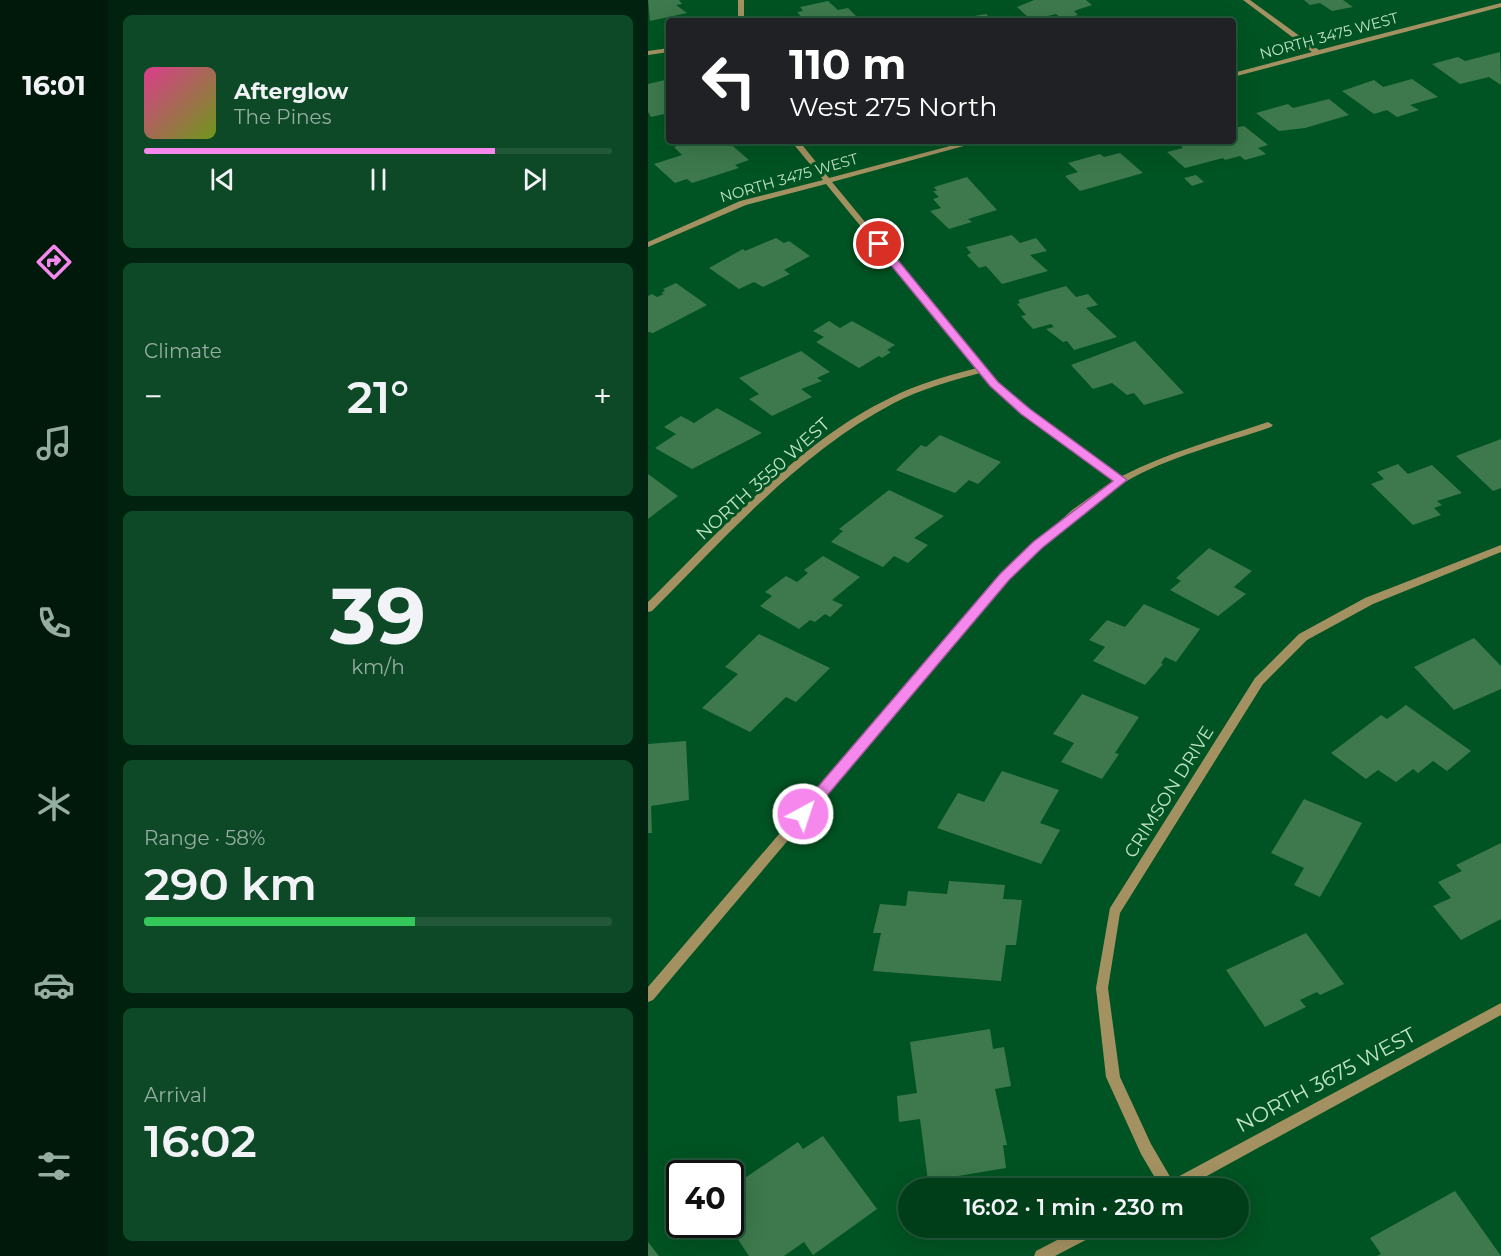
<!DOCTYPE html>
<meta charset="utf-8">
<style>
:root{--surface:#003e1a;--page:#0e4927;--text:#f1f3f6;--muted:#95aea2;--line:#225739;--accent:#f688ed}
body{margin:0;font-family:Montserrat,sans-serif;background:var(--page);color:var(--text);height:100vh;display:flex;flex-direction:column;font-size:22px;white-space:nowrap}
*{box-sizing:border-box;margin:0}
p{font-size:20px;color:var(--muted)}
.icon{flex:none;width:33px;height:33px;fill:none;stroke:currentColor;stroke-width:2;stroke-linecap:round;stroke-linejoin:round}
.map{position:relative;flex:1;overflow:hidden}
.panel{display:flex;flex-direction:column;gap:15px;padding:15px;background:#00220e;width:540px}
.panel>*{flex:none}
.hud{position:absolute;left:18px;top:18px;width:570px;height:126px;border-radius:6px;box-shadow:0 6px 24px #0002,0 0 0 2px var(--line);background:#202124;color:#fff;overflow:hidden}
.speed{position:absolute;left:18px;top:1160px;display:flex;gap:12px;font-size:30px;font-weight:700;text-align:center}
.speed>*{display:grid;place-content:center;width:78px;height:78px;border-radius:50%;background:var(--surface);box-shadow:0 6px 24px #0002,0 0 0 2px var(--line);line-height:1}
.speed .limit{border:3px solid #111;border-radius:9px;background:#fff;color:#111}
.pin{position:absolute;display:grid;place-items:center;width:51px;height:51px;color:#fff;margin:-26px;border:3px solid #fff;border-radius:50%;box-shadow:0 2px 6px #0007}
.me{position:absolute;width:66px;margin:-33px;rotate:40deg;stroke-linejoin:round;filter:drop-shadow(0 0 4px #0008)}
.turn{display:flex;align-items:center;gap:21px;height:126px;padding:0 24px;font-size:27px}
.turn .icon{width:78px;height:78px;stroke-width:2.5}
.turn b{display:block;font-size:42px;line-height:51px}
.big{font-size:45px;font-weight:600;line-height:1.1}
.panel .tile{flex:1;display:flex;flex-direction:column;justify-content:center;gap:9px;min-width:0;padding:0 21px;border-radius:9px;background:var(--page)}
.panel .dial{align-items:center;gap:0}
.dial b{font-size:78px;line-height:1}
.song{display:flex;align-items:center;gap:18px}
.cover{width:72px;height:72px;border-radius:9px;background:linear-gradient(135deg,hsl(330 70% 55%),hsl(80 70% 35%))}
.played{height:6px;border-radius:3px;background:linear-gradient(90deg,var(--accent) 75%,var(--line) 75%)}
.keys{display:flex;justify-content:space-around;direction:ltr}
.heat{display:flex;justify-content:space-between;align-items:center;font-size:33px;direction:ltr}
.charge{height:9px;border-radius:4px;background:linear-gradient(90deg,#34c759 58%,var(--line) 0)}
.trip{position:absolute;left:250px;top:1178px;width:351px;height:60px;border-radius:30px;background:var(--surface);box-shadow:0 6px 24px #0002,0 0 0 2px var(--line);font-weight:600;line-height:60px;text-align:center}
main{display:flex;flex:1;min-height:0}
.dock{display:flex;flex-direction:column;width:108px;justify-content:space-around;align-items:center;background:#00190a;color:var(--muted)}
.dock .icon{width:42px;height:42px}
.dock .active{color:var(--accent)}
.dock b{font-size:27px;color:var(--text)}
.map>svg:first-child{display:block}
.building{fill:#3d794c}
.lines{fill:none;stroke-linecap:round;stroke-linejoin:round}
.minor{fill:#a39161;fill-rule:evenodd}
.route{fill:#f688ed;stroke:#a0589a;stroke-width:1.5}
.labels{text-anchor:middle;stroke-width:6;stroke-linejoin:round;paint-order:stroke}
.far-street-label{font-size:15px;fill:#c0e3c6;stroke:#005322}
.street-label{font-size:18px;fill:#c0e3c6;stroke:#005322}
.near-street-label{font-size:21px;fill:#c0e3c6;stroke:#005322}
</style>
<main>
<nav class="dock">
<b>16:01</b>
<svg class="icon active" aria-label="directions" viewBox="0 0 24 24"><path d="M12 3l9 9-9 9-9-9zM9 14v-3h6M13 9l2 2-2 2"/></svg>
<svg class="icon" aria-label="music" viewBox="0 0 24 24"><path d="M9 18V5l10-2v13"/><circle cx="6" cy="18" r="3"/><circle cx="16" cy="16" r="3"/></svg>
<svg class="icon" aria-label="phone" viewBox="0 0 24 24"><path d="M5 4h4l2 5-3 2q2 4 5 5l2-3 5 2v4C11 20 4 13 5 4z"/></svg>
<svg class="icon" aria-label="climate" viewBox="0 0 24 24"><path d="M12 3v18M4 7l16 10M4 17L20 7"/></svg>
<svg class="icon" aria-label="car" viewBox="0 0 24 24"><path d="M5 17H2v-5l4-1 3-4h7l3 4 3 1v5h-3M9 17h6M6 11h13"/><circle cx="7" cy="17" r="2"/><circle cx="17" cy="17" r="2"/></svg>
<svg class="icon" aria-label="filters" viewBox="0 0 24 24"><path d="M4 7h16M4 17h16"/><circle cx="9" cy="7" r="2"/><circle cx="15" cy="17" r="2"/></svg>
</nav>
<section class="panel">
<div class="tile">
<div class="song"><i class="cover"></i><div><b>Afterglow</b><p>The Pines</p></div></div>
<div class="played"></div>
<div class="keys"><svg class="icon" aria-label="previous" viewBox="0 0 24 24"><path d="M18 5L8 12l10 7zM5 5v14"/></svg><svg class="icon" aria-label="pause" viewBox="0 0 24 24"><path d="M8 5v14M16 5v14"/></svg><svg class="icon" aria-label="next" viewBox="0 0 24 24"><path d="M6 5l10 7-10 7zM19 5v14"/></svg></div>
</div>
<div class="tile"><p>Climate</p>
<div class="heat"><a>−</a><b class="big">21°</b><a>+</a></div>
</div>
<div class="tile dial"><b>39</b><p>km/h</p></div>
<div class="tile"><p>Range · 58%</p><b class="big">290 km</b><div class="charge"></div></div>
<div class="tile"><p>Arrival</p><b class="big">16:02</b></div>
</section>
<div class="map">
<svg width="853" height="1256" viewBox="0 0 853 1256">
<rect width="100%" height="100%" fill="#005322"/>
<!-- building -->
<path class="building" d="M0 0H31L34 4 28 5 39 13 2 21Z
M386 0H438L444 5 426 11 430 15 414 19 408 14 383 20 369 7Z
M656 0H695L705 7 684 11 672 3 662 5Z
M180 1 190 10 200 8 209 17 199 19 200 21H157L149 12 155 11 152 7Z
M338 14 346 21H318L314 18Z
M852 52 853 85 841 77 812 84 784 64 810 57 817 61Z
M21 79V113L3 117 0 112V84Z
M764 79 790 97 762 105 771 110 749 117 739 110 726 114 694 91 726 80 735 87Z
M681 99 701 115 657 128 631 131 608 113 640 104 645 108Z
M596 126 620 145 610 148 618 154 597 160 592 156 577 160 575 158 537 168 519 152 535 148 528 141H585V128Z
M45 141H58L63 145 79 141 101 160 87 165 91 168 44 183 39 179 27 183 6 164 34 155 26 147Z
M472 153 495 173 432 191 417 176 430 172 420 163 452 154 456 157Z
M548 175 556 182 544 186 536 178Z
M319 177 349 210 320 219 324 222 301 229 282 211 293 208 285 199 291 197 285 191H289L286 187Z
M364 235 372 243 388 238 399 251 382 255 400 271 354 284 338 266 331 268 319 255 323 253 318 247Z
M128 238 136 243 141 241 162 256 136 270 142 274 115 287 106 282 91 289 61 268 95 249 97 251Z
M28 283 59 305 5 333 0 332V296L4 294 9 297 16 294 13 293 17 291 15 289Z
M418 286 428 297 440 294 450 305 438 308 469 337 426 350 419 341 415 342 398 329 406 327 403 324 385 329 373 316 378 315 369 304 372 303 370 300Z
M181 321 192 328 204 321 247 345 239 350 243 352 234 358 231 356 211 368 168 342 176 337 165 331Z
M487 341 536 393 496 405 486 393 479 395 464 383 445 389 423 365Z
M153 351 182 372 169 378 174 381 153 389 164 397 124 416 101 399 111 394 91 378Z
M69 408 114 433 44 469 7 448 28 434 16 427 33 416 46 423Z
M292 435 353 462 330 484 321 480 307 493 248 470 273 445 278 447Z
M853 439V488L845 491 808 456Z
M750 464 760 474 784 465 814 493 789 501 794 505 786 508 793 515 765 525 723 484 736 479 729 472Z
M0 474 30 496 0 519Z
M241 490 296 516 266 538 280 545 260 563 246 556 235 567 183 542 195 531 191 529Z
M561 548 604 571 586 587 598 594 570 616 522 590 533 581 528 578Z
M175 556 212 577 184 600 195 605 182 617 177 614 167 622 162 620 151 629 112 606 124 596 117 592 138 576 149 582 160 573 156 570Z
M496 604 552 629 528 662 517 657 513 663 515 664 497 685 445 661 457 647 441 640 459 620 477 627Z
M111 634 182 668 148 702 138 697 102 732 54 708 90 674 77 667Z
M826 638 853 666V689L806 710 766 667Z
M434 694 491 717 467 753 471 754 454 779 413 762 426 743 405 734Z
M758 705 823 751 799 771 785 761 770 773 765 769 748 782 730 770 718 779 683 753 733 715 739 719Z
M38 741 41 800 3 806 4 833H0V744Z
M354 771 411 790 392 823 412 830 393 864 289 828 310 793 336 802Z
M656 799 714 823 672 897 646 885 656 868 623 853Z
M853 843V919L813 940 785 906 803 898 790 882 814 871 808 865Z
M301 881 357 885 355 899 374 900 368 945H358L353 981 225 971 233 933H225L232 904 258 906 260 891 299 894Z
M658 933 696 984 672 995 669 992 652 1000 658 1007 617 1027 578 970Z
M342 1029 345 1049 356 1047 363 1086 347 1089 359 1145H355L358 1168 280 1181 272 1119 251 1122 249 1096 269 1093 262 1042Z
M175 1136 229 1209 165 1255 156 1242 136 1256H101L80 1224H82V1196L92 1190 88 1184 150 1142 155 1149Z
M807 1191 853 1256H729L733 1254 722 1238Z
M0 1242 11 1256H0Z"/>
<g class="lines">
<!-- minor -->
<path class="minor" d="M90 0H96V21H90Z
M595 0H602L671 50 853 3V7L585 77V73L664 52Z
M21 48V52L0 55V51Z
M143 141H151L181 178 321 141H334L184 182 349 382 381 409 474 476C519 453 569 439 617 423L620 422 625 425 623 427C574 444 522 456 477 482 433 507 396 545 361 579L5 1000 0 1002V987L353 575 424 510 466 480C424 449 365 413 332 373 303 381 273 389 246 403 152 452 78 537 4 611L0 612V602C70 533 152 441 242 398 269 384 299 376 329 368L178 184 98 205 0 247V242L92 201 175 180Z
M853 545V552L725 604 659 640 615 684 472 913 460 988 472 1077 503 1144 524 1180 853 1003V1015L537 1188H513L493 1154 458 1077 448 988 462 908 607 678 651 634 717 598Z
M434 1227H455L453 1232 407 1256H386L388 1251Z"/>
</g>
<!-- route -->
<path class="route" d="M231 241 235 242 350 382 382 409 479 480 394 548 361 580 160 818 155 820 148 814 150 810 352 574 385 542 465 481 373 414 342 386 228 247 226 244Z"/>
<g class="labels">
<!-- far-street labels -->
<g class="far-street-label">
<text transform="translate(681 36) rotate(-15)" y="5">NORTH 3475 WEST</text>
<text transform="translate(141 178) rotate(-16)" y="5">NORTH 3475 WEST</text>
</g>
<!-- street labels -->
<g class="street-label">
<text transform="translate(115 479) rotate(-42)" y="6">NORTH 3550 WEST</text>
<text transform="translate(521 792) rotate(-58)" y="6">CRIMSON DRIVE</text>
</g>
<!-- near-street labels -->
<g class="near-street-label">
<text transform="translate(678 1080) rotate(-28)" y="7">NORTH 3675 WEST</text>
</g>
</g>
</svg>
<div class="speed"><div class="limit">40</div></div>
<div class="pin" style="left:231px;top:244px;background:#d93025"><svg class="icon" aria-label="arrive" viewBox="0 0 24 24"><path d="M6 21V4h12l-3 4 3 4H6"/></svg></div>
<svg class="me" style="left:155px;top:814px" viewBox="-20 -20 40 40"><circle r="17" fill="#f688ed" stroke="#fff" stroke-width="3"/><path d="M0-11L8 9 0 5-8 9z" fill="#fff"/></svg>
<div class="trip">16:02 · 1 min · 230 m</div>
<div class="hud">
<div class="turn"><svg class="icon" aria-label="left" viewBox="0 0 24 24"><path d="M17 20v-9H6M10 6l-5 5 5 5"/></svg><div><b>110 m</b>West 275 North</div></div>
</div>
</div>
</main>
